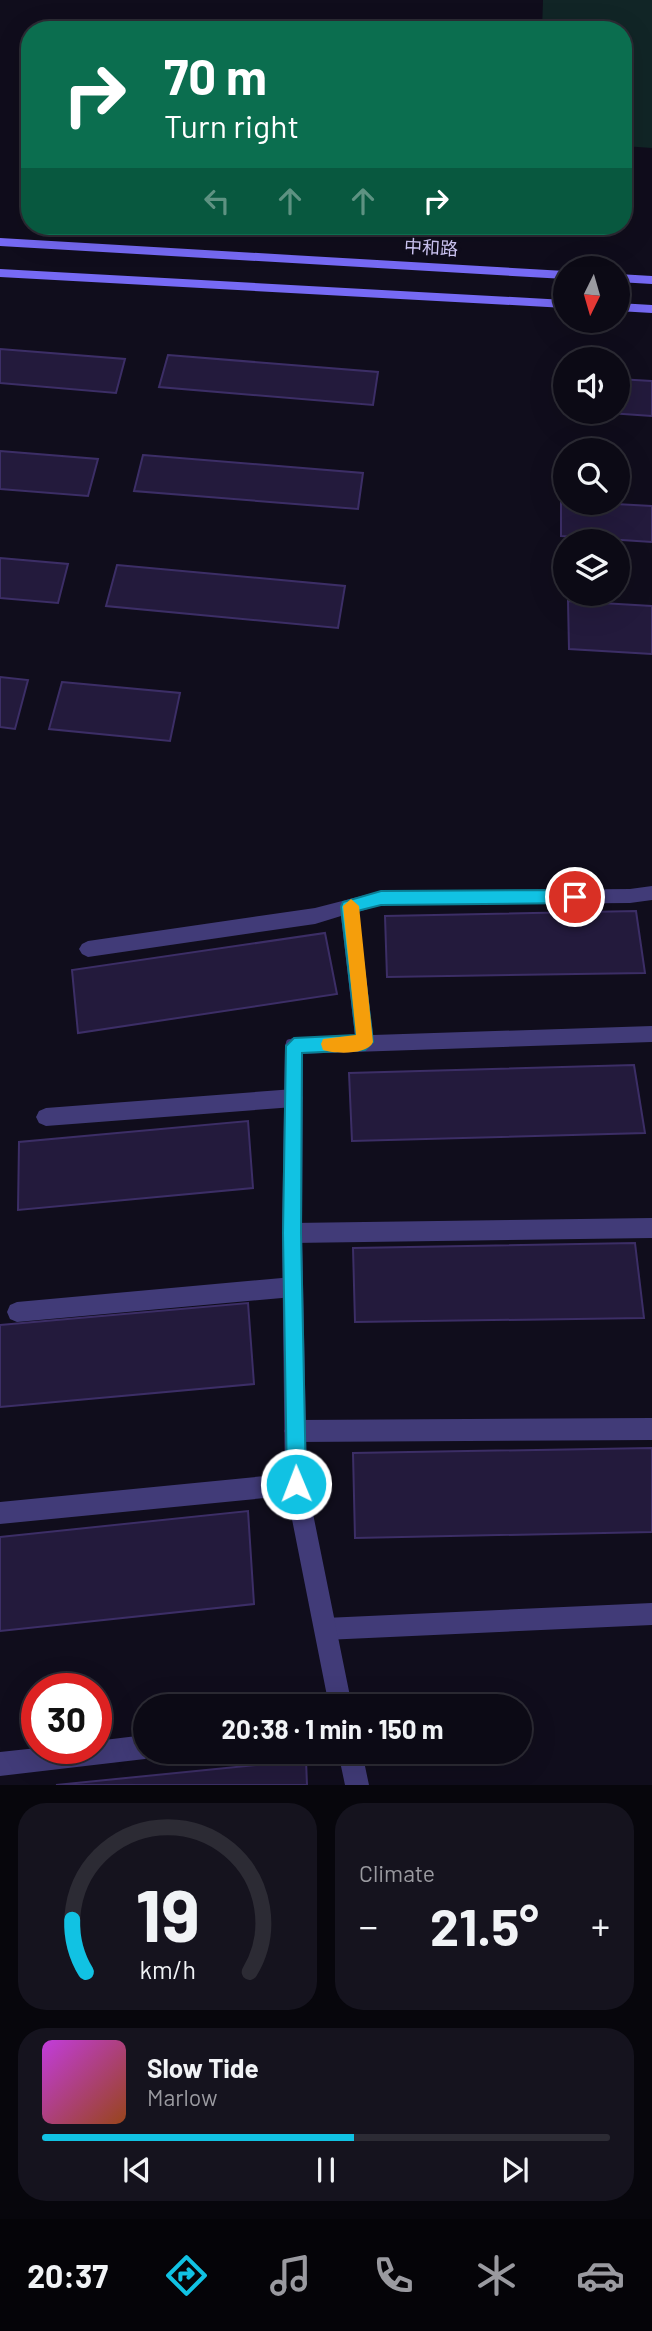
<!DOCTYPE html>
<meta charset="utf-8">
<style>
:root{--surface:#0c0a15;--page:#15131e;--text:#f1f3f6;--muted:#9a9aa0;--line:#2c2b34;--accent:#11c2e3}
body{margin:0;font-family:Barlow,"Noto Sans SC",sans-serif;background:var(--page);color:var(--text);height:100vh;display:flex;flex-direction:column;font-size:26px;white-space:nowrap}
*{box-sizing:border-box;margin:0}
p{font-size:23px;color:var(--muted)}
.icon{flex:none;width:38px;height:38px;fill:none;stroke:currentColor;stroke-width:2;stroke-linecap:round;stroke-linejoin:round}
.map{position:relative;height:1785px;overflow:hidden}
.sheet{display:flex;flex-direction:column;gap:18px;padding:18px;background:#07060c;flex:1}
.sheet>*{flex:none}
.guide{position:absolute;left:21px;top:21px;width:611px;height:214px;border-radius:28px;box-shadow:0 7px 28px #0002,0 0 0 2px var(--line);background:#0b6e4f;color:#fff;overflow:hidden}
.needle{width:46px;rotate:185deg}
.fabs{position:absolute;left:553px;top:256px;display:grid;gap:14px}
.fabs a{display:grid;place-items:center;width:77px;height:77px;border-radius:50%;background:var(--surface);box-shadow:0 7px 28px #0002,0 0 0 2px var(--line);font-size:35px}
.speed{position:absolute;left:21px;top:1673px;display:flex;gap:14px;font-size:35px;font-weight:700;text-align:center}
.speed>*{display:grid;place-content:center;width:91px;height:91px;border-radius:50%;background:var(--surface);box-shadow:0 7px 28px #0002,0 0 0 2px var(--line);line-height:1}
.speed .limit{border:10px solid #d22;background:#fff;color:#111}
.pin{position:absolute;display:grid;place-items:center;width:60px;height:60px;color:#fff;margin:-30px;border:4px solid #fff;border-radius:50%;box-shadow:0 2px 7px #0007}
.me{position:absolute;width:77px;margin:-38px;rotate:359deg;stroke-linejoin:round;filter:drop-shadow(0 0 5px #0008)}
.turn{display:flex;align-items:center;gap:24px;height:147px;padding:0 28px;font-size:32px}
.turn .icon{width:91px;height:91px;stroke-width:2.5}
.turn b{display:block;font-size:49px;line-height:60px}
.lanes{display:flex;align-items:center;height:66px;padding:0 28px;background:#0003;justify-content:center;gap:35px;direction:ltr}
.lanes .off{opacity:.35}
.big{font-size:52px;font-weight:700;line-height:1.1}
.sheet .tile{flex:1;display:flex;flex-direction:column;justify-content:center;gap:10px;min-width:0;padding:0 24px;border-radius:28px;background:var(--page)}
.sheet .dial{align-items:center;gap:0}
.dial svg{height:182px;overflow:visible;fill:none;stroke:var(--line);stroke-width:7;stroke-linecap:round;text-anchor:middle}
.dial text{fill:var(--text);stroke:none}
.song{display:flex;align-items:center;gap:21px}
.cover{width:84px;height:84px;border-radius:10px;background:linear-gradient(135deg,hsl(290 70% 55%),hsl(20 70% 35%))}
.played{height:7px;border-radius:4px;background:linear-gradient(90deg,var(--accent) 55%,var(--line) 55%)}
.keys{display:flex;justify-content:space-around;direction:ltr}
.heat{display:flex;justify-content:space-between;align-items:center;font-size:38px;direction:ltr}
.sheet .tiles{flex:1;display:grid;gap:18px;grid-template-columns:1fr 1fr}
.tile:last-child{grid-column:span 2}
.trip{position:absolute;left:133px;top:1694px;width:399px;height:70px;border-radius:35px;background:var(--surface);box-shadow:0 7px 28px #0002,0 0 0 2px var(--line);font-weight:700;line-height:70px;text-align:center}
.tabs{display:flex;height:112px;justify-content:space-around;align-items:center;background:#050408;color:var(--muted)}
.tabs .icon{width:49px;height:49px}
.tabs .active{color:var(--accent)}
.tabs b{font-size:32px;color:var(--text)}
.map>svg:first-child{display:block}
.green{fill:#112526}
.building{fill:#231a3c;stroke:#3c2e66;stroke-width:2}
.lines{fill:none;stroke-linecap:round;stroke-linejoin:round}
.service{fill:#413b78;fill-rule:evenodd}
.minor{fill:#413b78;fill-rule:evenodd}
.secondary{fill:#766af4;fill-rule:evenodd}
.route{fill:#11c2e3;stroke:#0b7e94;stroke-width:2}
.slow{fill:#f59e0b}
.labels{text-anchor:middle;stroke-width:7;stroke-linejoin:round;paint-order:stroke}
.far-street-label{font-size:18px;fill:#d4ccfb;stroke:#100d1c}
</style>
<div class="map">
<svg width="652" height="1785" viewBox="0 0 652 1785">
<rect width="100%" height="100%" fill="#100d1c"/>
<!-- green -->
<path class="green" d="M543 0H652V148L623 146V30H542Z"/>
<!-- building -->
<path class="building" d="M0 349 125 359 116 393 0 383Z
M168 355 378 372 373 405 159 387Z
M618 379 652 381V416L580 411H618Z
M0 451 98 459 88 496 0 489Z
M143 455 363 473 358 509 134 491Z
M561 501 652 506V542L561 536Z
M0 558 68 564 58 603 0 598Z
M117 565 345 586 338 628 106 606Z
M568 601 652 606V654L569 649Z
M0 677 28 680 15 729 0 727Z
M62 682 180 693 170 741 49 729Z
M636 911 645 973 387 977 385 916Z
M325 933 337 994 78 1033 72 970Z
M634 1065 645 1133 352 1141 349 1073Z
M248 1121 253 1188 18 1210 19 1142Z
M635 1243 644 1318 355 1322 353 1248Z
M248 1303 254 1384 0 1407V1325Z
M652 1448V1532L355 1538 353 1453Z
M248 1511 254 1604 0 1631V1537Z
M306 1760 307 1785H56Z"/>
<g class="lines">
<!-- service -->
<path class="service" d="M652 886V900L630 903 381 905 358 912 373 1035 652 1026V1042L294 1054 287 1052 285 1046 287 1040 294 1038 355 1036 341 916 315 924 88 957 82 954 79 949 82 944 88 941 315 908 381 891 630 889Z
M294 1089 301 1092 303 1098 301 1104 294 1107 46 1126 39 1123 36 1117 39 1111 46 1108Z
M652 1218V1238L292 1243 285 1240 282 1233 285 1226 292 1223Z
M293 1277 300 1280 303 1287 300 1294 293 1297 17 1322 10 1319 7 1312 10 1305 17 1302Z
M652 1418V1440L295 1442 288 1438 284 1431 288 1424 295 1420Z
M296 1473 304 1476 307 1484 304 1492 296 1495 0 1524V1502Z
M652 1603V1625L325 1640 317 1637 314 1629 317 1621 325 1618Z
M145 1735V1752H155L145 1759 0 1776V1752L37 1748H96V1741Z"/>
<!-- minor -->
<path class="minor" d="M294 1038 301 1040 303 1046 302 1233 307 1484 352 1706H329L285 1484 282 1233 285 1046 287 1040Z
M338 1752H362L369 1785H345Z"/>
<!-- secondary -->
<path class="secondary" d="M0 238 565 271V279L0 246Z
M0 269 565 300V308L0 277Z
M618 274 652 276V284L618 282Z
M618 303 652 305V313L618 311Z"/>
</g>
<!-- route -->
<path class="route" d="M575 890 583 897 575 903 381 905 357 911 373 1042 365 1050 302 1053 301 1233 306 1484 303 1491 296 1494 290 1491 287 1484 283 1233 286 1046 294 1038 356 1035 341 907 343 902 381 891Z"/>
<!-- slow -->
<path class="slow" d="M351 899 359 906 373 1042C368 1055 335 1054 323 1050L321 1044 323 1039 356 1035 343 906Z"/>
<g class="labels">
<!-- far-street labels -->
<g class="far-street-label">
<text transform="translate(431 248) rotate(3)" y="6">中和路</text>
</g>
</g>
</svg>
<div class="fabs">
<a><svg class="needle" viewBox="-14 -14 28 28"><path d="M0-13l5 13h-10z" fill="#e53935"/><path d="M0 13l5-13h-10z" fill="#9a9aa0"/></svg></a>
<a><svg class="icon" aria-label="sound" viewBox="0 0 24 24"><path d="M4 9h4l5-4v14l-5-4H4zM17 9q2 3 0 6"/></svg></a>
<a><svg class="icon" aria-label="search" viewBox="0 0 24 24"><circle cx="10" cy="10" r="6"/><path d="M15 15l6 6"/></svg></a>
<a><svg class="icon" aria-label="layers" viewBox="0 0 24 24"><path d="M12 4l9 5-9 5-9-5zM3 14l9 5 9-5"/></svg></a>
</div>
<div class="speed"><div class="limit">30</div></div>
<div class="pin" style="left:575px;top:897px;background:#d93025"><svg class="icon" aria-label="arrive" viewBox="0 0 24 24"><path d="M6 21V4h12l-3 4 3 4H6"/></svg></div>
<svg class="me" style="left:296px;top:1484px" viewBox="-20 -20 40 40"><circle r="17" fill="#11c2e3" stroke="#fff" stroke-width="3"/><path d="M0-11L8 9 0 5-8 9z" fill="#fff"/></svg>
<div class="trip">20:38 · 1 min · 150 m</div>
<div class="guide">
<div class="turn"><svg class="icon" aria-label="right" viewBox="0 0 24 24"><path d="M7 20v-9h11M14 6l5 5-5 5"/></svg><div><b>70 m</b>Turn right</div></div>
<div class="lanes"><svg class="icon off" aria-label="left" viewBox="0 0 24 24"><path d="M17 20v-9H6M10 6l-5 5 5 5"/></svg><svg class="icon off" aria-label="ahead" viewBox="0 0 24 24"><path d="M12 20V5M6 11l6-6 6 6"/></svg><svg class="icon off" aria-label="ahead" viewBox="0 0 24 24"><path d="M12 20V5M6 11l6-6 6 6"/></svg><svg class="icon" aria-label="right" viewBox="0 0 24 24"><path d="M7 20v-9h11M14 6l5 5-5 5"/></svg></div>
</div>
</div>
<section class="sheet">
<div class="tiles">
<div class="tile dial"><svg viewBox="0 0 100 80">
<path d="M14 69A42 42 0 1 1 86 69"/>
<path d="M14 69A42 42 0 0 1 8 46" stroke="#11c2e3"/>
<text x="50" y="56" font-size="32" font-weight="700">19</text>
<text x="50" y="72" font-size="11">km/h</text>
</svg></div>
<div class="tile"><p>Climate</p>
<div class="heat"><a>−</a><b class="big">21.5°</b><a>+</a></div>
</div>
<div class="tile">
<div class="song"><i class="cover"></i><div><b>Slow Tide</b><p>Marlow</p></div></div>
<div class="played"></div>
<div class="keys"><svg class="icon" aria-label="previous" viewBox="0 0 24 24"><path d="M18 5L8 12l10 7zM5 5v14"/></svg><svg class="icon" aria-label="pause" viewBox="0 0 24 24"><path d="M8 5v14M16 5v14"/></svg><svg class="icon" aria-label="next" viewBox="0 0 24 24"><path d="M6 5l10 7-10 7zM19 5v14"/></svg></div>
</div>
</div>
</section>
<nav class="tabs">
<b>20:37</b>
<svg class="icon active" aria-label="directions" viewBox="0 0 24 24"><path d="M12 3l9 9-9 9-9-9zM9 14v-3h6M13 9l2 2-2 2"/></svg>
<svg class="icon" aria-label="music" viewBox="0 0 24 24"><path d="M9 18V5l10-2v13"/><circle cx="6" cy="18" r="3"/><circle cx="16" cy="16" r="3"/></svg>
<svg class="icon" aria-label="phone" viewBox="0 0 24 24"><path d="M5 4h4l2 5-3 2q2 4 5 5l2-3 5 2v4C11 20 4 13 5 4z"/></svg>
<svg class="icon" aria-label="climate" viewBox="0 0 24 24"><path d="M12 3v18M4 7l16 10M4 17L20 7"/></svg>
<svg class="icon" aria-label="car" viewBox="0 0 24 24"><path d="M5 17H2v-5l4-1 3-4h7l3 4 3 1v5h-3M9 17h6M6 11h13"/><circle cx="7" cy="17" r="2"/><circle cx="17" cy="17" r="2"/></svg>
</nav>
